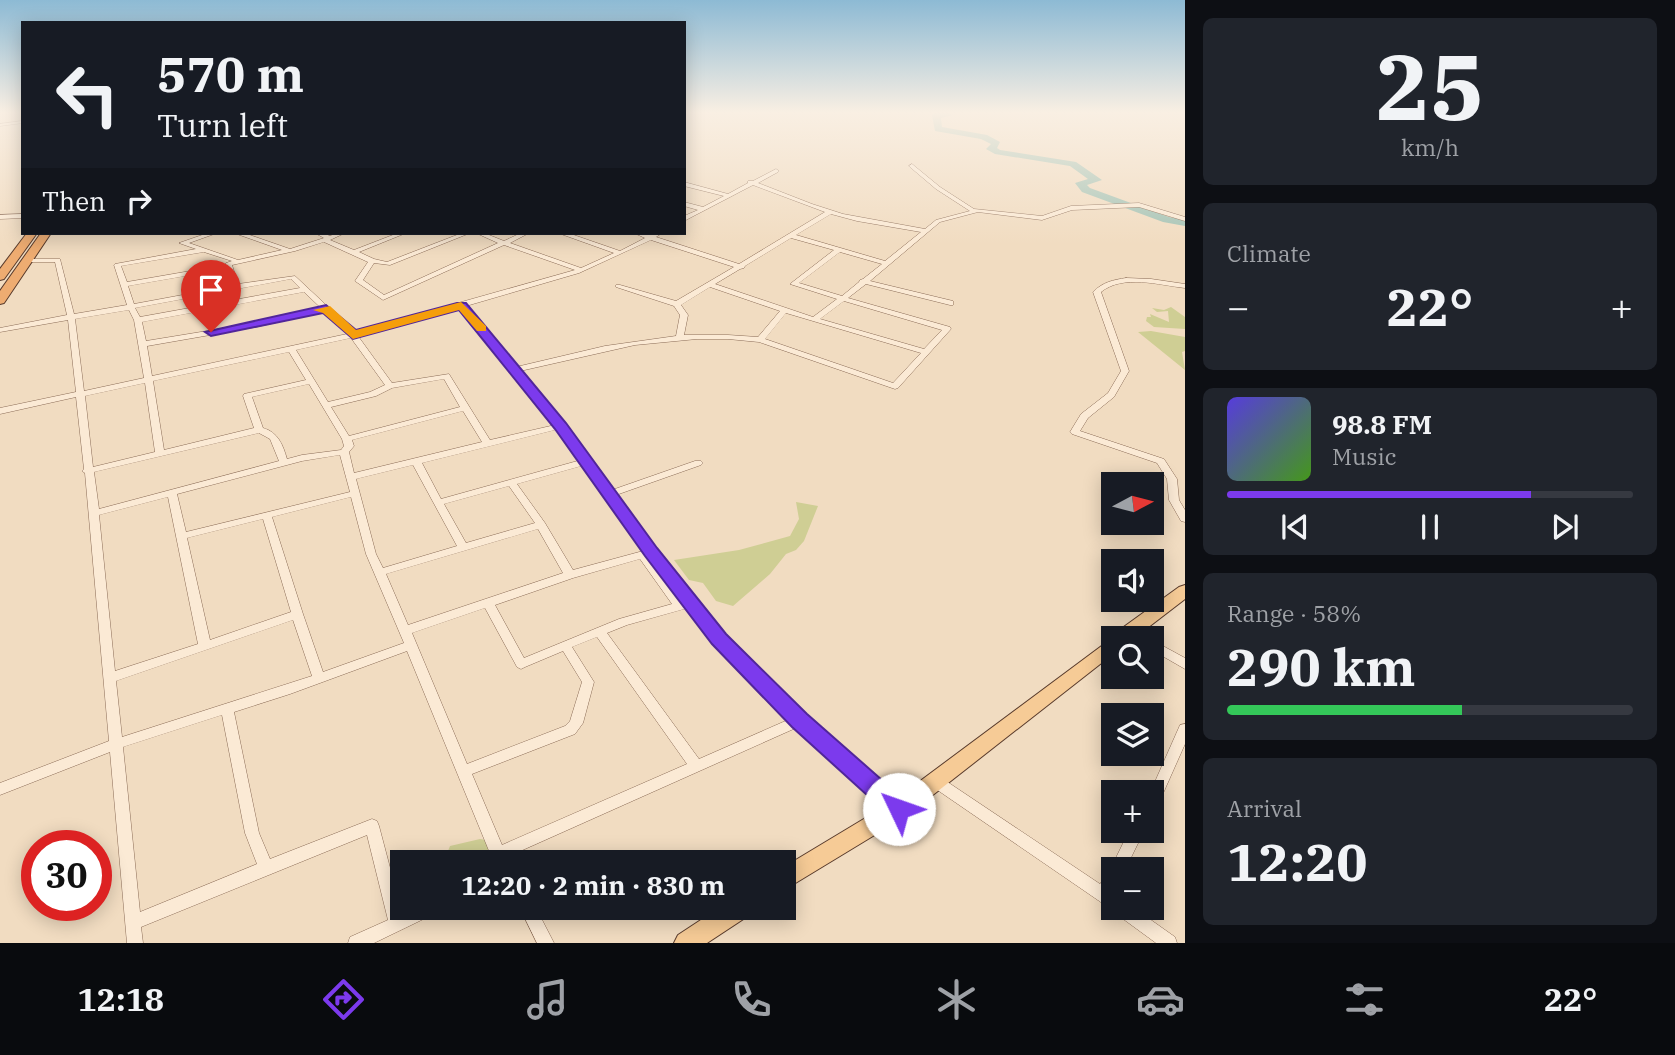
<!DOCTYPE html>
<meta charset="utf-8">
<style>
:root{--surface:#171b24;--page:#20242c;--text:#f1f3f6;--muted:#9ea1a6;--line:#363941;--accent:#7c3aed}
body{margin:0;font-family:"IBM Plex Serif",serif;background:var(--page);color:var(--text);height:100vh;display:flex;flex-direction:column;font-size:26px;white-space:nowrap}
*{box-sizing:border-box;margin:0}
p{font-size:23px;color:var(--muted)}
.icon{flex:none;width:38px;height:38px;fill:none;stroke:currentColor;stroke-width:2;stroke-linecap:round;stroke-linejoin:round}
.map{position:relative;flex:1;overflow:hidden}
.sheet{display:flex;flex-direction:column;gap:18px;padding:18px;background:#0d0f14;width:490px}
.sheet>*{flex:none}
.top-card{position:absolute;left:21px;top:21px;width:665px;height:214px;border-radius:0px;box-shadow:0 4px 18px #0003;background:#171b24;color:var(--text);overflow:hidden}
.needle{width:46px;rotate:83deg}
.fabs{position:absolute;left:1101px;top:472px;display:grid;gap:14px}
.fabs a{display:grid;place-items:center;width:63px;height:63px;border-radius:0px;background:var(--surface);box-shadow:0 4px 18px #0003;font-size:35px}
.speed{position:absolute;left:21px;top:830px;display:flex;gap:14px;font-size:35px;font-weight:700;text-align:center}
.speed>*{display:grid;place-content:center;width:91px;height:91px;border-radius:50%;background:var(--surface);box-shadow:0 4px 18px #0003;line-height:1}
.speed .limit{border:10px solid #d22;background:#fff;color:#111}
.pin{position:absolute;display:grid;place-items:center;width:60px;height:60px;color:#fff;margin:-72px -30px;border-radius:50% 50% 50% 0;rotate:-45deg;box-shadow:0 0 7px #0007}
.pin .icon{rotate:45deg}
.me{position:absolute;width:77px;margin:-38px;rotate:312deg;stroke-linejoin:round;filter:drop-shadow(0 0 5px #0008)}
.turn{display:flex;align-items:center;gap:24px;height:147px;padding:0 21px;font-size:32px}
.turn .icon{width:91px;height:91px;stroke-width:2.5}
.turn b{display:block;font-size:49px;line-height:60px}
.then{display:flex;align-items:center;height:66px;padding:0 21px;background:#0003;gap:14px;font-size:26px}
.big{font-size:52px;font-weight:800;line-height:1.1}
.sheet .widget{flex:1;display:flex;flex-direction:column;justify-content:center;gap:10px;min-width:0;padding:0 24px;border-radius:10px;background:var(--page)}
.sheet .dial{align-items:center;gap:0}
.dial b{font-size:91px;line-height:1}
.song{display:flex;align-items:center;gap:21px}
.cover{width:84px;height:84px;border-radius:10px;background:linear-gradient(135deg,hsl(250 70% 55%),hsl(100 70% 35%))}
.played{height:7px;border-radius:4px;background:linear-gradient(90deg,var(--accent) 75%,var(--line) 75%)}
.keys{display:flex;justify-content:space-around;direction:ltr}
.heat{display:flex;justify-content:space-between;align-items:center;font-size:38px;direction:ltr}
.charge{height:10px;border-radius:5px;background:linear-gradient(90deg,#34c759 58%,var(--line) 0)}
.trip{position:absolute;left:390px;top:850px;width:406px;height:70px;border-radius:0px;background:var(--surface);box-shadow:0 4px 18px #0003;font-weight:800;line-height:70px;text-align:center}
.tab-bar{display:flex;height:112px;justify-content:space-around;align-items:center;background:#090b0e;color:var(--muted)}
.tab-bar .icon{width:49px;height:49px}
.tab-bar .current{color:var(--accent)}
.tab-bar b{font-size:32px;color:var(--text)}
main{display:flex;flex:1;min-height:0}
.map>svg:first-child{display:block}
.green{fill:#cfce94}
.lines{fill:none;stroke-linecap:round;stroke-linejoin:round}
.river{fill:#a4c3b5;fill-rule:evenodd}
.minor-casing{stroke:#8b6c57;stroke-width:1}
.primary-casing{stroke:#593b2c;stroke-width:2}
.trunk-casing{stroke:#593b2c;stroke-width:2}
.minor{fill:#fbead5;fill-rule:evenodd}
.primary{fill:#f6cb96;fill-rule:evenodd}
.trunk{fill:#eeac71;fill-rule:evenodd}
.route{fill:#7c3aed;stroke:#51269a;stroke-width:2}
.slow{fill:#f59e0b}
</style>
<main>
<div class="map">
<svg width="1185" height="943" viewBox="0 0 1185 943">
<rect width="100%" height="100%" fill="#f1dcc1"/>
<!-- green -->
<path class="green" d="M1171 307 1185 317V329L1154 327 1146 321 1147 317H1151L1150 314 1169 322 1168 311 1157 312 1152 308 1164 310Z
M1151 331 1185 337V351L1182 352 1185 370 1138 332Z
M796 502 818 506 804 541 796 550 786 554 770 574 733 606 716 601 703 583 689 580 674 560 739 550 790 536 799 519Z
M480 839 493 841 505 863H407V856L419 851 444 861 450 846Z"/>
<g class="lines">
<!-- river -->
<path class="river" d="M936 112H949L952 115 941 118 942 127 987 135 1000 142 997 148 1000 150 1076 162 1102 180 1087 185 1090 188 1169 217 1185 220V226L1163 222 1082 192 1075 183 1088 179 1070 166 995 154 986 149 991 144 981 139 935 131 932 115Z"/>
<defs>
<path id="minor" d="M23 121V123L0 126V124Z
M912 164 940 187 974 209 1042 216 1071 206 1139 203 1185 217V221L1139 207 1072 210 1042 220 978 212 940 222 870 281 953 301V305H950L866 284 848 298 950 327 951 329 898 388 895 389 759 342 728 339H697L635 345 520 371 564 424 612 490 695 461H701L703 463 701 465 616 495 680 582 723 636 805 716 904 804 906 809 904 814 899 815 894 814 798 727 507 857 509 863H494L407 651 290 694 234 712 259 833 270 859 372 819 377 821 379 826 402 913 412 908H438L436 913 374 943H348L350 937 388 920 367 835 141 927 143 943H127L110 752 0 795V783L109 741 85 473 82 471 84 469 76 397 0 414V408L76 392 68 320 0 332V328L67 315 55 262H27L24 260 25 259H60L74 314 127 305 114 265 115 264 196 249 179 243 208 233H217L189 243 238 260 282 250 237 234 236 233H244L290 249 324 238 315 233H323L330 236 337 233H345L330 240 354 250 398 233H406L359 252 374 259 387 262 462 233H470L390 265 374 263 363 280 384 295 498 243 476 233H484L504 241 521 233H529L510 243 581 268 614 253 561 234 560 233H568L620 251 645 238 634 233H643L650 235 655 233H662L656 237 739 264 825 212 753 185 684 221V216L698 210 684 206V202L703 207 724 196 684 186V182L728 194 748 183V181H753L776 169 779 171 778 172 758 183 812 204 843 214 925 229 936 220 970 211 936 189 910 167 909 166ZM831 214 857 221 921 232 885 261 796 235ZM791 238 834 250 790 284 837 299 813 317 715 284 740 269 744 268 745 266ZM651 240 734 267 676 301 620 285H616V287L674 306 680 315 676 336 605 346 516 367 466 306 579 273ZM324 242 368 262 355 281 383 300 504 245 575 270 355 332 295 276 238 284 232 265 295 251ZM204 252 232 261 226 263 225 265 127 282 121 266ZM840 252 882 264 863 279 860 280 859 282 842 296 799 283ZM226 269 231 286 134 304 128 286ZM291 279 300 288 140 317 135 308ZM710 287 780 311 758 337 728 335H684L688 315 681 305ZM304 292 321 308 256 323 146 341 142 322ZM844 301 942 330 924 349 820 319ZM459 308 510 369V372H512L555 425 490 440 449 374 392 383 358 336ZM129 310 134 320 144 378 84 391 75 319ZM325 312 347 334 152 376 147 346 256 327ZM786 313 921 353 893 383 765 339ZM351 338 385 385 370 392 328 402 296 350ZM289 352 306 380 244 394 243 396 254 428 164 450 153 381ZM444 379 460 407 349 436 331 407 376 396 392 388ZM145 383 155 452 93 467 85 396ZM309 384 342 439 344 446 341 450 302 455 287 459C283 445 278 432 263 428L252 397ZM463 411 482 442 354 473 349 452 354 446 352 440ZM559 429 581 460 441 499 422 463ZM259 433 270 439 279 461 99 509 94 472ZM340 455 350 492 186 532 177 494 302 461ZM413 465 457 546 383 568 376 554 356 479ZM585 465 647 552 643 551 573 570 545 523 517 484ZM509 486 535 523 466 543 444 504ZM168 497 198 644 115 671 99 515ZM351 497 366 554 404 643 323 672 303 614 272 517ZM263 519 291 612 210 640 187 538ZM538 529 563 573 408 625 386 574ZM640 559 672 604 619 619 524 658 495 605 573 578ZM485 608 517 667 521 669 525 667 563 651 582 682 570 721 565 726 467 764 412 633ZM688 608 715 642 790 719 699 759 607 633 627 625ZM293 620 312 676 122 737 116 681ZM597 637 687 764 502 845 472 774 575 734 583 723 594 682 572 647ZM222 715 245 833 257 864 140 912 123 747Z
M23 214V218L0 219V215Z
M1126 278 1151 279 1185 284V288C1159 285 1123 274 1101 292L1129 371 1114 397 1088 418 1080 431 1164 459 1177 479 1179 500 1185 510V522L1181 521 1169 500 1167 479 1157 463 1072 434 1070 432 1081 414 1108 393 1121 371 1093 292C1103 282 1113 280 1126 278Z
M1128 627 1144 636 1146 639C1136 639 1128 640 1122 631L1124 628Z
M1152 640 1185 658V669L1152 650Z
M1185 724V744L1157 807 1152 809V793H1150L1180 725Z
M935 775 940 777 1100 884 1110 870 1129 831H1144L1125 870H1113V908H1134L1175 937 1177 943H1156L1115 913 1114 909 1108 907 930 785 928 781 930 777Z
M520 908H536L554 943H537Z"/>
<path id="primary" d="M1185 585V599L1133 639H1113V654L906 816 784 890V867L892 802 1111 639 1114 634 1179 587Z
M719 908H751L748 916 707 943H674L678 935Z"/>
<path id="trunk" d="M27 233H37L4 279 0 280V269Z
M41 233H51L4 303 0 304V291Z"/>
</defs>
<!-- minor casing -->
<use href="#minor" class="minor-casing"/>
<!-- primary casing -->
<use href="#primary" class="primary-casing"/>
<!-- trunk casing -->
<use href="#trunk" class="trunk-casing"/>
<!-- minor -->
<use href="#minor" class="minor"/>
<!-- primary -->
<use href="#primary" class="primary"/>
<!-- trunk -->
<use href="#trunk" class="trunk"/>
</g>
<!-- sky -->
<linearGradient id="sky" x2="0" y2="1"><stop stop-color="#8dbad4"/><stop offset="0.46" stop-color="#f9efe3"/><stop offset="1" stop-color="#f9efe3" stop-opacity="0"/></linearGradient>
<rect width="1185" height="244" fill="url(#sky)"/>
<!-- route -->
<path class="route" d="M457 303H466L566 423 657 548 726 634 807 714 907 802 910 809 907 816 899 820 890 816 792 727 712 644 645 556 555 429 459 310 353 339 323 313 211 336 205 332 326 305 356 330Z"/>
<!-- slow -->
<path class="slow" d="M461 302 486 326V331H477L459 310 353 339 323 313 313 310 330 306 356 330Z"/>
</svg>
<div class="fabs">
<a><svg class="needle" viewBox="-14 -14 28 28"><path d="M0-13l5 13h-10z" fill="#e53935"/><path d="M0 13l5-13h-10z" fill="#9ea1a6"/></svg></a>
<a><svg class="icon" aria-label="sound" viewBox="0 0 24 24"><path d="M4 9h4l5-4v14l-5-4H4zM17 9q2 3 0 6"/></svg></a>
<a><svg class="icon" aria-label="search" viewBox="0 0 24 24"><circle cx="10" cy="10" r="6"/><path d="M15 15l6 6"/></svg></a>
<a><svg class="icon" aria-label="layers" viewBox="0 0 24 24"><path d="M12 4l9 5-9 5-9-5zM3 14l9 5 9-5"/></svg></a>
<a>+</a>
<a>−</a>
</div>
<div class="speed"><div class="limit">30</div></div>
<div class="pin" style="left:211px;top:332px;background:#d93025"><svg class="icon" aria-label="arrive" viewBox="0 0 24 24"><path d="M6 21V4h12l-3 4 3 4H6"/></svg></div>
<svg class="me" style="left:899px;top:809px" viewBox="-20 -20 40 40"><circle r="19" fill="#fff"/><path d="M0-13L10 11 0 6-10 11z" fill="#7c3aed"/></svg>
<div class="trip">12:20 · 2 min · 830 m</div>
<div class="top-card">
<div class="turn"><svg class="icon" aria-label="left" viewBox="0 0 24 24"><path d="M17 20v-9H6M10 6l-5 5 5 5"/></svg><div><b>570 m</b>Turn left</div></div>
<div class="then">Then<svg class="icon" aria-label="right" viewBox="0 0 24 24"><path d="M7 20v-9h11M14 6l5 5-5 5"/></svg></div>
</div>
</div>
<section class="sheet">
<div class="widget dial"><b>25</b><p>km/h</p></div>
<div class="widget"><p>Climate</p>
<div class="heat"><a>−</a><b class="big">22°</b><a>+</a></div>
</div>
<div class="widget">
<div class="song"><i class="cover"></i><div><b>98.8 FM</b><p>Music</p></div></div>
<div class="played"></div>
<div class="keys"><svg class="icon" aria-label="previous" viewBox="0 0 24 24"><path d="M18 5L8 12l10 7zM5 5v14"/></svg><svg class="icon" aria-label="pause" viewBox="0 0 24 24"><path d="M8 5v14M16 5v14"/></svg><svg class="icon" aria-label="next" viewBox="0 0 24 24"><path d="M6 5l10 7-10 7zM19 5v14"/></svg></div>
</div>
<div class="widget"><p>Range · 58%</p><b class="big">290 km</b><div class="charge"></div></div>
<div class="widget"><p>Arrival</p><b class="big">12:20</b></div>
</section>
</main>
<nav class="tab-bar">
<b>12:18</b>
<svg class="icon current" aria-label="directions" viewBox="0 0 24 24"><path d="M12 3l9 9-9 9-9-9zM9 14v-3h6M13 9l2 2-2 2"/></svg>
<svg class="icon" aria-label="music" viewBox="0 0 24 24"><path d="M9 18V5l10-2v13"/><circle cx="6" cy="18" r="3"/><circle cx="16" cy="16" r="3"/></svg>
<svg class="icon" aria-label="phone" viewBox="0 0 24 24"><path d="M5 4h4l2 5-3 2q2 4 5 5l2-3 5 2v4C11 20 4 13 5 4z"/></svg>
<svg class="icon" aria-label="climate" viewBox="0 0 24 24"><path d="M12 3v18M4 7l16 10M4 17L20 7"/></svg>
<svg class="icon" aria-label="car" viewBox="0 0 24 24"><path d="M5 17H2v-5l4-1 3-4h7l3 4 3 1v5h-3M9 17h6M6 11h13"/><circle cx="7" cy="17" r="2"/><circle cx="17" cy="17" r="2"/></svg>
<svg class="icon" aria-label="filters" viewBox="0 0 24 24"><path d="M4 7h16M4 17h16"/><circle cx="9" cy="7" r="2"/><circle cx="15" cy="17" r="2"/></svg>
<b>22°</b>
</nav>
